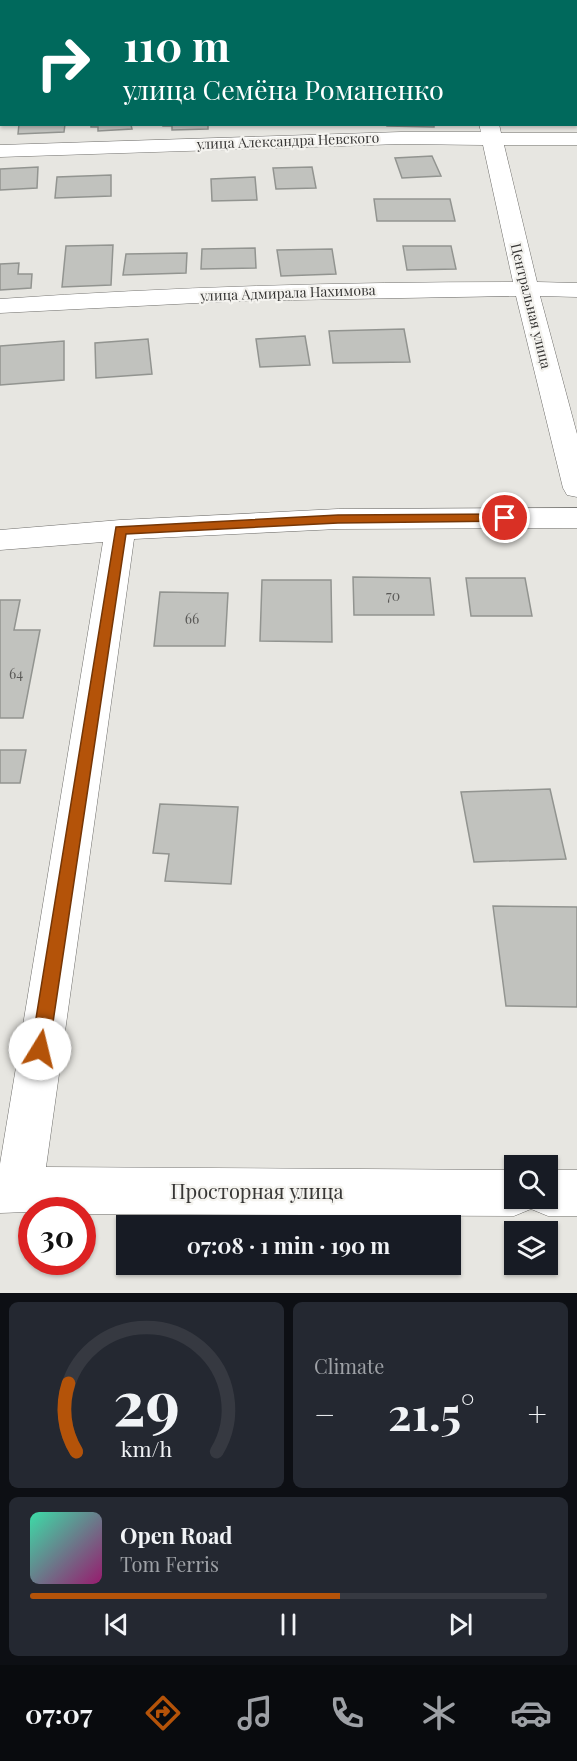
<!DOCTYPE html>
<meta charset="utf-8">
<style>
:root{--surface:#171b24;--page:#242831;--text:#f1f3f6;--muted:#9ea1a6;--line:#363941;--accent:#b45309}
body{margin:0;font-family:"Playfair Display",serif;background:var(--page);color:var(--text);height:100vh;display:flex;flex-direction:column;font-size:22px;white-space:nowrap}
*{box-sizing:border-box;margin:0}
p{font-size:20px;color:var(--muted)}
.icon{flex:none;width:33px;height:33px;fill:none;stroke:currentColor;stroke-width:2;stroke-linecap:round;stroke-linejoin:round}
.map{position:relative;height:1293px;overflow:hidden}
.sheet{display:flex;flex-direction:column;gap:9px;padding:9px;background:#0d0f14;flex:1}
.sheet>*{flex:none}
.top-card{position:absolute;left:0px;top:0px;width:578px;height:126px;box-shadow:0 2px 4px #0004;background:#00695c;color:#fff;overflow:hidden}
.fabs{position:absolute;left:504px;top:1155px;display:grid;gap:12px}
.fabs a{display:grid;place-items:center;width:54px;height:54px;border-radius:0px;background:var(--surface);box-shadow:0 2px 4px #0004;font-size:30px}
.speed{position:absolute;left:18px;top:1197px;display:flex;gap:12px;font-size:30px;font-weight:700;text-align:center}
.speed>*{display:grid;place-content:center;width:78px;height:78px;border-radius:50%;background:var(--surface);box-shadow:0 2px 4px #0004;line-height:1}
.speed .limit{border:9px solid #d22;background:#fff;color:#111}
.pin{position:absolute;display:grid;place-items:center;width:51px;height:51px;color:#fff;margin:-26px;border:3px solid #fff;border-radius:50%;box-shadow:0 2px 6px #0007}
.me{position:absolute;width:66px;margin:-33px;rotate:9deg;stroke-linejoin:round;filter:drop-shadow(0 0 4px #0008)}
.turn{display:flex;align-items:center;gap:21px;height:126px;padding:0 24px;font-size:27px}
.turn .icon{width:78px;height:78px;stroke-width:2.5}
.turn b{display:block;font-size:42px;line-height:51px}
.big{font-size:45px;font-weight:700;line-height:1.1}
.sheet .card{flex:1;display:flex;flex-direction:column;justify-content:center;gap:9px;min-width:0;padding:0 21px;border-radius:9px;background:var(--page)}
.sheet .dial{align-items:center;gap:0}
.dial svg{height:156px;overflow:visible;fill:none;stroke:var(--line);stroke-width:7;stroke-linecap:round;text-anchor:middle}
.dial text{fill:var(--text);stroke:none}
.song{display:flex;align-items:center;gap:18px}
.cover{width:72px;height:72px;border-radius:9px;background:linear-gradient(135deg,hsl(160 70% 55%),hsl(320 70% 35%))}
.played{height:6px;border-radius:3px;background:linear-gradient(90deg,var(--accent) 60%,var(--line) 60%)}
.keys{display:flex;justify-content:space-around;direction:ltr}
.heat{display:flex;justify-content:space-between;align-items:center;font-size:33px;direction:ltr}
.sheet .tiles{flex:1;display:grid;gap:9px;grid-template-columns:1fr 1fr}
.card:last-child{grid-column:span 2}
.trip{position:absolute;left:116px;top:1215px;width:345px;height:60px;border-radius:0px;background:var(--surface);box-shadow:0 2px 4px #0004;font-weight:700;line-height:60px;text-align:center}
.menu{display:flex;height:96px;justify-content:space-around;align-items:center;background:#090b0e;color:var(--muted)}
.menu .icon{width:42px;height:42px}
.menu .current{color:var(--accent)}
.menu b{font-size:27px;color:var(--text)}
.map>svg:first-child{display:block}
.building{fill:#c1c2be;stroke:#929490;stroke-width:1.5}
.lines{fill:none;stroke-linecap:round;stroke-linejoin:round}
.minor-casing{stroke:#6f6e6b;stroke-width:1}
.minor{fill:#fff;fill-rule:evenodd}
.route{fill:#b45309;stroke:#753606;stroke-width:1.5}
.labels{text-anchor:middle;stroke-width:4.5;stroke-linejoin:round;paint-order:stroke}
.far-street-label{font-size:14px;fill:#373635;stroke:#f4f3ef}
.number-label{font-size:14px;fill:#5a5957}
.near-street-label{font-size:20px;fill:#373635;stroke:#f4f3ef}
</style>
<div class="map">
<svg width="577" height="1293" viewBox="0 0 577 1293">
<rect width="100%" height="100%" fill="#e7e6e1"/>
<!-- building -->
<path class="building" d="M19 124H65L64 132 18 134Z
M91 124H137V125H131L132 129 98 131V127H91Z
M163 124H208V129L172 130V126H163Z
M387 124H434V127L387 126Z
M432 156 441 176 402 178 395 158Z
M38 167 37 188 0 190V169Z
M312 167 316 188 276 189 273 168Z
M111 175V196L55 198 57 177Z
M255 177 257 200 212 201 211 179Z
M374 199H450L455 221H377Z
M113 245 111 285 62 287 66 246Z
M403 246H451L456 269 407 270Z
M255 248 256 268 201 269 202 249Z
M332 249 336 274 281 276 277 250Z
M187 253 186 273 123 275 126 254Z
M19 263 18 274H32L31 288 0 290V264Z
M404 329 410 362 333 363 329 331Z
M305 336 310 365 260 367 256 339Z
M148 339 152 374 96 378 95 343Z
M64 341V380L0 385V346Z
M353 577 430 578 434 615H354Z
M466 578H525L532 616H471Z
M262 580H331L332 642 260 641Z
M160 592 228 593 225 646H154Z
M0 600H20L14 630H40L23 718H0Z
M0 750H26L20 783H0Z
M550 789 566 859 474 862 461 792Z
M160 804 238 807 231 884 165 881 169 854 153 853Z
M493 906 577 907V1007L506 1006Z"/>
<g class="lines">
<defs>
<path id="minor" d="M448 0H464V2H448Z
M576 25H577V35H576Z
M0 37H2V47H0Z
M479 124H499L501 133H577V145H504L537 282 577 283V297L540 296 577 434V497L567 495 563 488 516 296 236 301 0 313V299C171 287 342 282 513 282L483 145 401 144 0 157V145L401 132H481Z
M577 508V528L338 529 134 539 46 1167 514 1170V1198H548V1170H577V1216H548L531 1209 514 1216 82 1214V1210L0 1213V1164L103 542 0 550V530L120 520 338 509Z"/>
</defs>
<!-- minor casing -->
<use href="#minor" class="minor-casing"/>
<!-- minor -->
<use href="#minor" class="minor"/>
</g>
<!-- route -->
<path class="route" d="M505 514 510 515 512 518 510 521 338 523 126 534 49 1049 47 1055 40 1058 34 1055 31 1049 116 527 338 515Z"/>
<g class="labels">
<!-- far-street labels -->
<g class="far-street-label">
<text transform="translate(288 141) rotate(-2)" y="5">улица Александра Невского</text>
<text transform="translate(288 293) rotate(-2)" y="5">улица Адмирала Нахимова</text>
<text transform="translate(531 306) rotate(76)" y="5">Центральная улица</text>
</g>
<!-- number labels -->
<g class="number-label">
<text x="393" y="601">70</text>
<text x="192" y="624">66</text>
<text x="16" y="679">64</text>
</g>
<!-- near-street labels -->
<g class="near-street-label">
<text x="257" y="1199">Просторная улица</text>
</g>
</g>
</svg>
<div class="fabs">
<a><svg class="icon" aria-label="search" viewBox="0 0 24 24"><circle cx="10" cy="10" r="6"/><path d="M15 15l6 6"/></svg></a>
<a><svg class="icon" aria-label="layers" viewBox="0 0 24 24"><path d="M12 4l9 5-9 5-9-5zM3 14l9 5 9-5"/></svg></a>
</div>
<div class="speed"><div class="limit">30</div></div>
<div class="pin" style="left:505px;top:518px;background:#d93025"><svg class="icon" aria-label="arrive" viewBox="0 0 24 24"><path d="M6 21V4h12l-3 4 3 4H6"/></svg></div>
<svg class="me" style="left:40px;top:1049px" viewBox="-20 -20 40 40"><circle r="19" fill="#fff"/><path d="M0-13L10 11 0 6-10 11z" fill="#b45309"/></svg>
<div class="trip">07:08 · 1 min · 190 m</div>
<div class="top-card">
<div class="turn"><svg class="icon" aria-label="right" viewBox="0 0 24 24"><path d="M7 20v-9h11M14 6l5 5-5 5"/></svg><div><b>110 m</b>улица Семёна Романенко</div></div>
</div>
</div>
<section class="sheet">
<div class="tiles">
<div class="card dial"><svg viewBox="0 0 100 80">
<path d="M14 69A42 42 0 1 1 86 69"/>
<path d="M14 69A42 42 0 0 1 10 34" stroke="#b45309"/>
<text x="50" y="56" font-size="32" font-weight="700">29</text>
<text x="50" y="72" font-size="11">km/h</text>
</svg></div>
<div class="card"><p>Climate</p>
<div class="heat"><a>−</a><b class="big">21.5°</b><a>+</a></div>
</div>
<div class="card">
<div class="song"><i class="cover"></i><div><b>Open Road</b><p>Tom Ferris</p></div></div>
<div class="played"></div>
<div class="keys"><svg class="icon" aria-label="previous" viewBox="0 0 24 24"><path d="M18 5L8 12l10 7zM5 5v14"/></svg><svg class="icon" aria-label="pause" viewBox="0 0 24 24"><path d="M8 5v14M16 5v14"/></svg><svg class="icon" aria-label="next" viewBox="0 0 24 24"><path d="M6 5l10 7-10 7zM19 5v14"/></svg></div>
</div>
</div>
</section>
<nav class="menu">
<b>07:07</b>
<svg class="icon current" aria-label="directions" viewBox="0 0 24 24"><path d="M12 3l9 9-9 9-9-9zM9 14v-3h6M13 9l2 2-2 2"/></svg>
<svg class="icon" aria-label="music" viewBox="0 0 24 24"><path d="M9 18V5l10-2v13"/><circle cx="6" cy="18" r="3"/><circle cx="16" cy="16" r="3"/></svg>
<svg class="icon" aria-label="phone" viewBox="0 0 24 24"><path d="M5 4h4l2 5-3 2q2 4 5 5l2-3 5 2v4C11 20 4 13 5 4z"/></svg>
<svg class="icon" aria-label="climate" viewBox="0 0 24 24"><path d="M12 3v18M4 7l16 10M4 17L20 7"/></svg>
<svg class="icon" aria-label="car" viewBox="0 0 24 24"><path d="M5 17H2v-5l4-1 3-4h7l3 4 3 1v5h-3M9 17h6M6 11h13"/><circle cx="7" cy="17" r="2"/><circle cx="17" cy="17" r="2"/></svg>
</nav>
